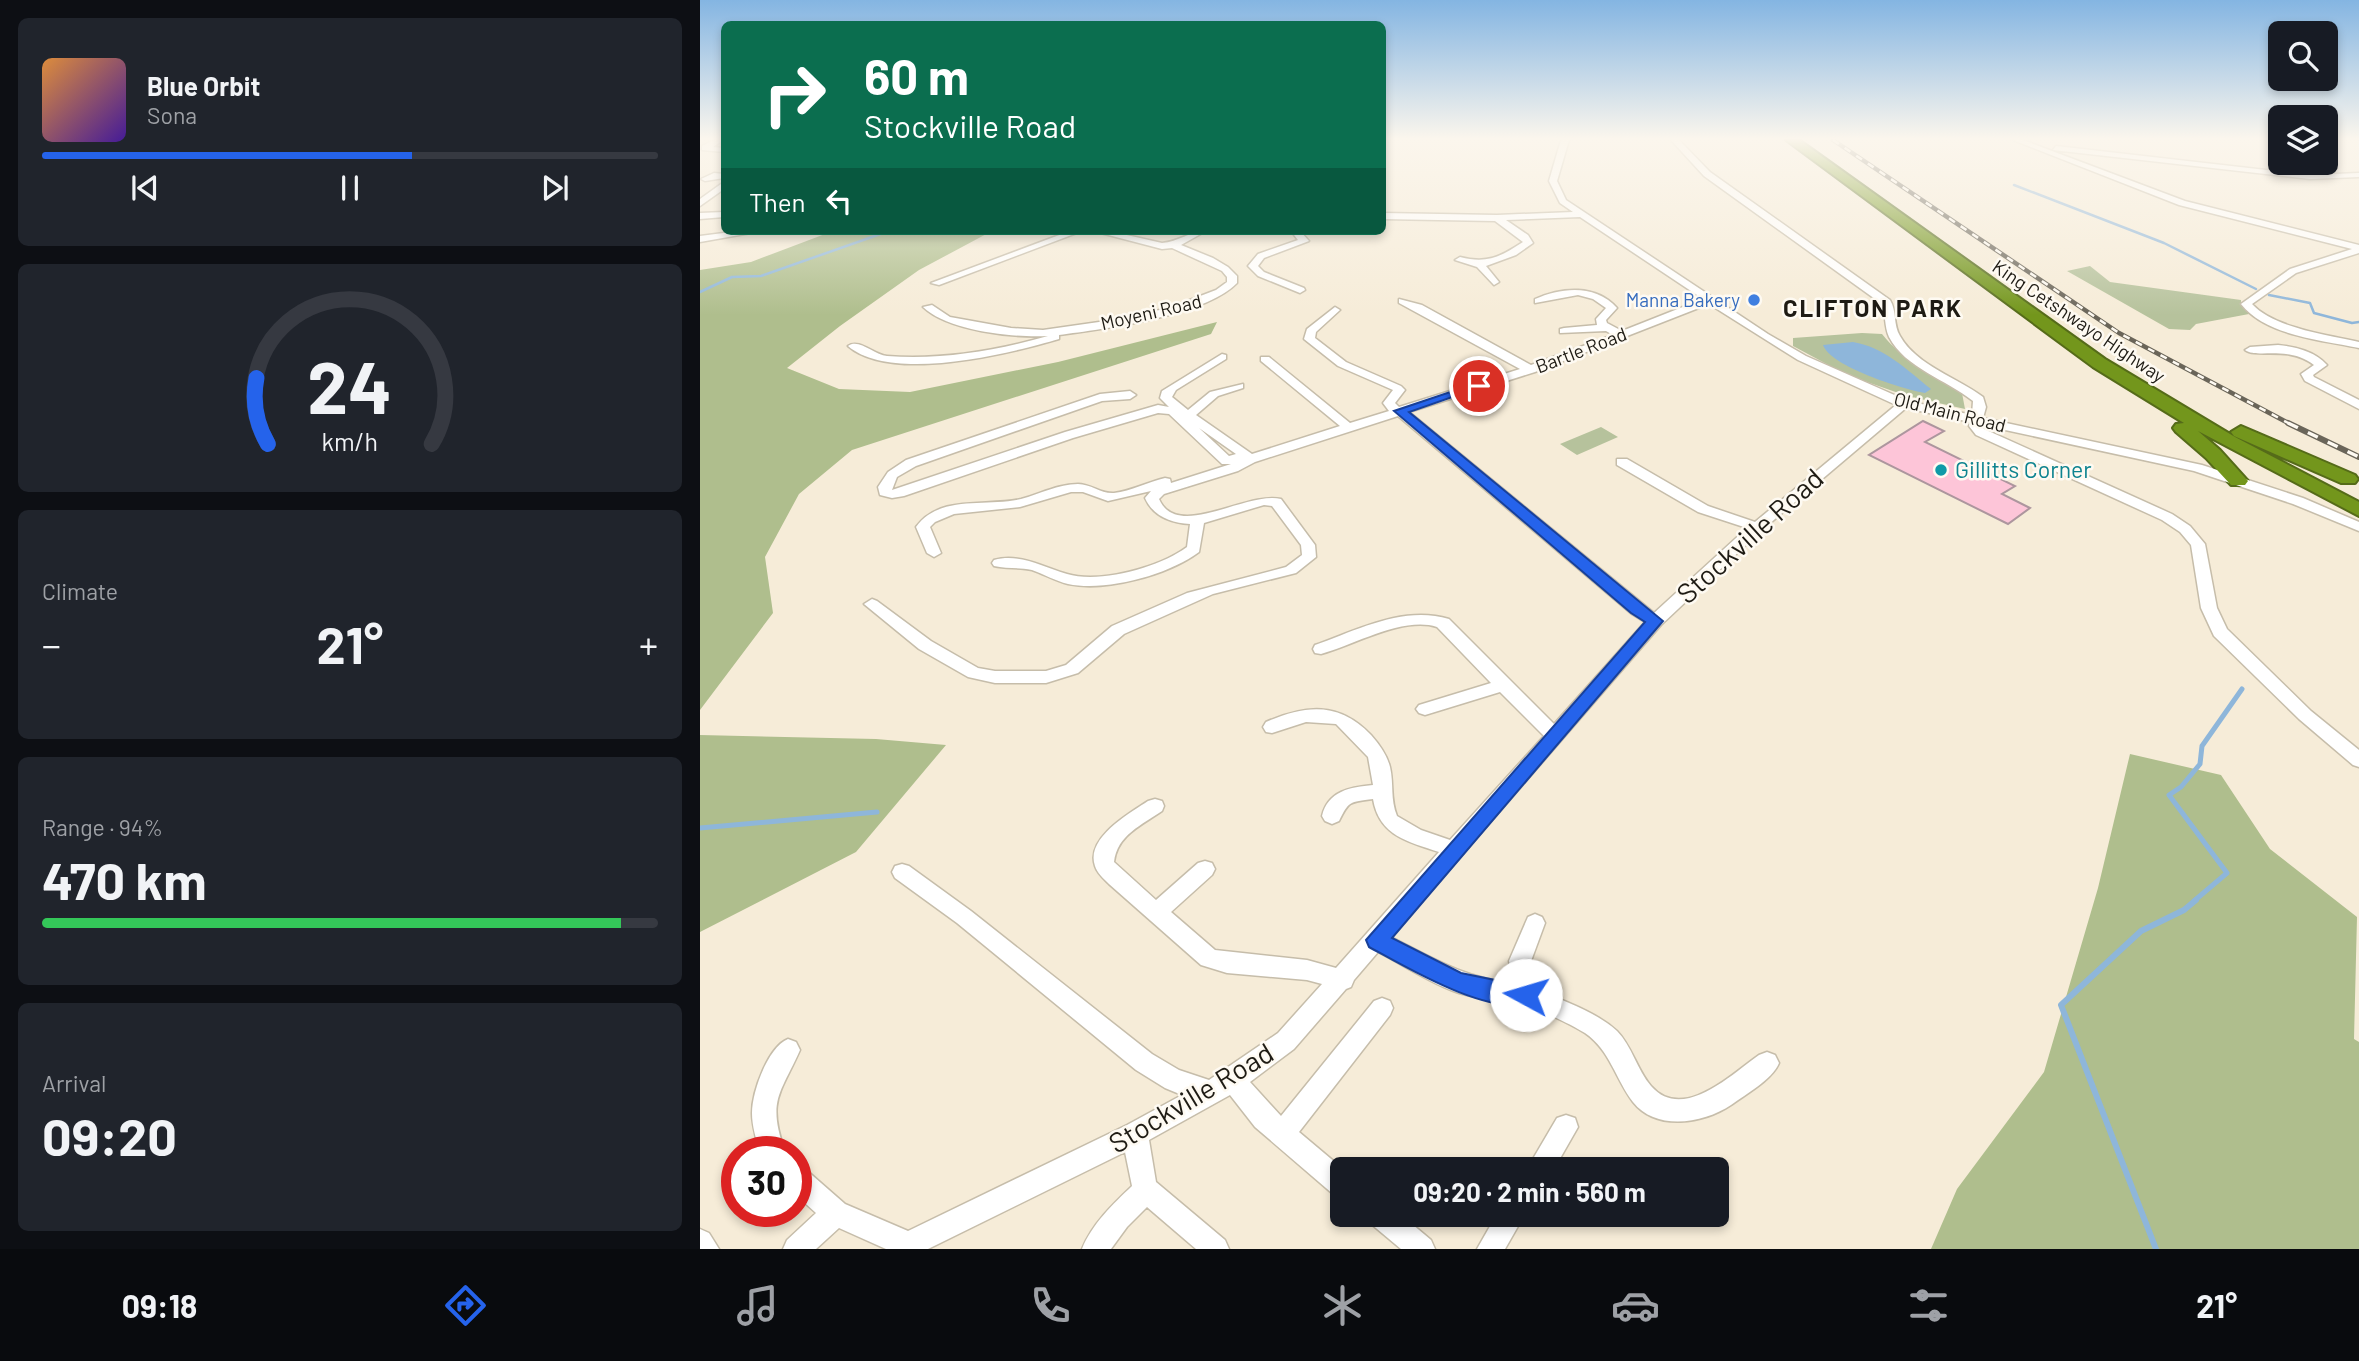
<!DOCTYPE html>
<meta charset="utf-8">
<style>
:root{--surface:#171b24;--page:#20242c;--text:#f1f3f6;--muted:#9ea1a6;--line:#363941;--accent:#2563eb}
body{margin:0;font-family:Barlow,sans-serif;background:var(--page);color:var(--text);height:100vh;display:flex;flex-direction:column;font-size:26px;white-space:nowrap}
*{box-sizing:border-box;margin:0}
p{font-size:23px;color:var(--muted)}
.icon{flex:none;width:38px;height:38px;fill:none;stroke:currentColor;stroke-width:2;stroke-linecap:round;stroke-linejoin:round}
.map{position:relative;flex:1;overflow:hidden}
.sheet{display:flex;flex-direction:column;gap:18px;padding:18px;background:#0d0f14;width:700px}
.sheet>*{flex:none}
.banner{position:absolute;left:21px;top:21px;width:665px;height:214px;border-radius:10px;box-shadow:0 4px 10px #0003;background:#0b6e4f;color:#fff;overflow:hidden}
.buttons{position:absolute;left:1568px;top:21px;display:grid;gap:14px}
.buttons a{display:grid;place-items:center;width:70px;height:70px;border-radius:10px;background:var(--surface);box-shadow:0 4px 10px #0003;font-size:35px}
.speed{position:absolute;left:21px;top:1136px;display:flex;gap:14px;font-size:35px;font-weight:700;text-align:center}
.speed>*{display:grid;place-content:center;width:91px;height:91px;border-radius:50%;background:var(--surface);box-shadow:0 4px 10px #0003;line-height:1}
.speed .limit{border:10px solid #d22;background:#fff;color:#111}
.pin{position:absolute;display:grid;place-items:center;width:60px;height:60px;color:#fff;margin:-30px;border:4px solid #fff;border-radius:50%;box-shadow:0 2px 7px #0007}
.me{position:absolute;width:77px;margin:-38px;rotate:276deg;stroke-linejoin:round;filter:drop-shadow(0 0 5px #0008)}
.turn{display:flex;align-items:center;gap:24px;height:147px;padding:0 28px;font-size:32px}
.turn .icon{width:91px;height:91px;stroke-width:2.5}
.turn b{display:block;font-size:49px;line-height:60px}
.then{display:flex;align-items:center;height:66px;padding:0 28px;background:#0003;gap:14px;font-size:26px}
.big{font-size:52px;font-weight:700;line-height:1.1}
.sheet .widget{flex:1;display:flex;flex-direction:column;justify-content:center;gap:10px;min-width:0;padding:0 24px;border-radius:10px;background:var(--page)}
.sheet .dial{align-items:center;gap:0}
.dial svg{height:182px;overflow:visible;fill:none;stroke:var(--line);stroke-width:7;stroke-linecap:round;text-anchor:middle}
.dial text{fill:var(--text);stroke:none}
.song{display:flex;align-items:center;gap:21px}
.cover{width:84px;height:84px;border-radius:10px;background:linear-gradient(135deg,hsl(30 70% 55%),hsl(260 70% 35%))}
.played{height:7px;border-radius:4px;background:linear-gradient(90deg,var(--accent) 60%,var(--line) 60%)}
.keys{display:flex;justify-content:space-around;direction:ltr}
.heat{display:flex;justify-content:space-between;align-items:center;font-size:38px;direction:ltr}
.charge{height:10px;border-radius:5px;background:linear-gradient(90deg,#34c759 94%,var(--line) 0)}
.trip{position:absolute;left:630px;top:1157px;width:399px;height:70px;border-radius:10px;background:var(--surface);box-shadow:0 4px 10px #0003;font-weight:700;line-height:70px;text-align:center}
.tabs{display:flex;height:112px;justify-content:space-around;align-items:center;background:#090b0e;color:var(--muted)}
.tabs .icon{width:49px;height:49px}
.tabs .on{color:var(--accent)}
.tabs b{font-size:32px;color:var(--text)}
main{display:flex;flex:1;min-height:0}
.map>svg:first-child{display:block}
.green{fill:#b6c29c}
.forest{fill:#afbe8d}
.water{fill:#8eb6da}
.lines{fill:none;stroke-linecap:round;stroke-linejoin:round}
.stream-far2{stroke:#8eb6da;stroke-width:2.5}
.stream-far1{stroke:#8eb6da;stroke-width:5}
.stream{stroke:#8eb6da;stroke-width:6}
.building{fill:#fdc5d8;stroke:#ad969e;stroke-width:2}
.minor-casing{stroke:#c6bdaa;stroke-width:3}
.highway-casing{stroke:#556b19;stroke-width:4}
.minor{fill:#fff;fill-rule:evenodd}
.highway{fill:#73961c;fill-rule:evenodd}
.rail-far1-casing{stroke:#6a6559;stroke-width:4.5}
.rail-casing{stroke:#6a6559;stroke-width:6}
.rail-far1{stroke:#fefaf2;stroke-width:2.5;stroke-dasharray:7;stroke-linecap:butt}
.rail{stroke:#fefaf2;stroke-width:3.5;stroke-dasharray:11;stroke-linecap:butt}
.route{fill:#2563eb;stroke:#184099;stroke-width:2}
.shop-dot{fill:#3f7fe0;stroke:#fefaf2;stroke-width:2.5}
.culture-dot{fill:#0f9aa8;stroke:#fefaf2;stroke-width:2.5}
.labels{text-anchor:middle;stroke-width:5;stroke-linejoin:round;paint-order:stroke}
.far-shop-label{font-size:19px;fill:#366cbe;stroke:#fefaf2;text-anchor:end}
.far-street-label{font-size:19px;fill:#1e1b14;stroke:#fefaf2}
.culture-label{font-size:23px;fill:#0d838f;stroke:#fefaf2;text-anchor:start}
.far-district-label{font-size:24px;font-weight:bold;letter-spacing:2px;fill:#1e1b14;stroke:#fefaf2}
.near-street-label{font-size:28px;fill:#1e1b14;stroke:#fefaf2}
</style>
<main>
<section class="sheet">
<div class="widget">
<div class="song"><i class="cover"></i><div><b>Blue Orbit</b><p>Sona</p></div></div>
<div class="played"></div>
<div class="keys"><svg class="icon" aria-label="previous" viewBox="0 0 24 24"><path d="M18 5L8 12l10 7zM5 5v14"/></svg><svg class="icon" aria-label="pause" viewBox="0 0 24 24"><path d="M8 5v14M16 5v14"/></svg><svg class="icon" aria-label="next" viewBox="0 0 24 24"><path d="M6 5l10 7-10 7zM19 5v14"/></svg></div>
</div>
<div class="widget dial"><svg viewBox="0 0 100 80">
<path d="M14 69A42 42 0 1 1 86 69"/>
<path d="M14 69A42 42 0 0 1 9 40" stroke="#2563eb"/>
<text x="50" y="56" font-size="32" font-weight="700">24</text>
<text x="50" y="72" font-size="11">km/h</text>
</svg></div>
<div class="widget"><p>Climate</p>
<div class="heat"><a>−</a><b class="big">21°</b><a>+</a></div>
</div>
<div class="widget"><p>Range · 94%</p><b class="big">470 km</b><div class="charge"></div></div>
<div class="widget"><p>Arrival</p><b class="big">09:20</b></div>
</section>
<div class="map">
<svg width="1659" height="1249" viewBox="0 0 1659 1249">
<rect width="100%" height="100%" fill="#f6ecd8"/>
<!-- green -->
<path class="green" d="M1390 266 1410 282 1541 300V304L1549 314 1496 324 1490 330 1469 329 1367 271Z
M1162 333 1182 334C1204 361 1231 377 1262 393L1265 409 1207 396 1147 375 1093 346V338Z
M901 427 918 437 877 455 860 444Z"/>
<!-- forest -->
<path class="forest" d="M133 231H292L219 270 140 326 87 368 139 389 210 392 358 362 517 322 511 334 152 450 99 494 65 557 73 613 0 710V270L51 262Z
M0 735 176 739 246 745 156 852 0 932Z
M1430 754 1521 775 1570 849 1657 917 1654 1039 1659 1042V1249H1231L1257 1189 1344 1072 1398 888Z"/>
<!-- water -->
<path class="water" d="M1153 342C1184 347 1207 370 1231 389L1225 393C1203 389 1131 367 1123 345Z"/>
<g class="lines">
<!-- stream-far2 -->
<path class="stream-far2" d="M1314 185 1464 243 1556 289
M0 292 32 277 61 276 189 231
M1569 295 1610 303 1614 313 1652 323 1659 322"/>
<!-- stream-far1 -->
<path class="stream-far1" d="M0 828 177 812
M1494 901 1527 873 1469 795 1481 787 1500 764 1502 746 1542 689"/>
<!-- stream -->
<path class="stream" d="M1456 1249 1361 1005 1441 931 1484 910 1496 900"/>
</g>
<!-- building -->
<path class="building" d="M1223 421 1244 431 1225 442 1315 486 1302 494 1330 508 1308 524 1169 455Z"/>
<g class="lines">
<defs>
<path id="minor" d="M14 140H23L13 147 24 148V152L2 150V146Z
M861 140H869L857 181 866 200 1068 334 1106 356 1208 401 1272 415 1273 401C1247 380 1205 368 1189 337 1184 326 1186 314 1182 304L1004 176 971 140H979L1010 172 1190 300C1197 311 1193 325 1200 336 1216 365 1258 378 1283 397L1286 407 1283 418 1502 465 1603 498 1659 522V531L1593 504 1494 471 1282 425 1284 429 1472 514 1490 526 1505 544 1517 608 1527 629 1611 711 1659 750V767L1653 765 1599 719 1514 636 1501 608 1491 545 1480 532 1462 520 1276 435 1269 426 1270 422 1206 408 1062 530 961 625 691 937C734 959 764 978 813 983L809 961 828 917 835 914 842 917 845 923 831 961 836 989C863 1001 895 1011 917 1031 932 1046 937 1070 951 1086 983 1123 1033 1073 1059 1055L1067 1052 1075 1055 1079 1063C1072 1080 1046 1094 1031 1105 1004 1123 957 1132 933 1102 916 1080 910 1050 885 1033 870 1024 838 1008 822 1005 800 1001 780 999 759 993 731 984 704 965 678 952L654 980 651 987 646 989 594 1049 550 1082 581 1116 674 1001 682 998 690 1001 693 1008 690 1015 599 1132 643 1169 642 1198 633 1194 555 1127 530 1095 449 1140 456 1182 525 1240 529 1249H496L447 1207 427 1227 411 1249H382C392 1224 413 1204 432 1186L425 1152 228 1249H186L139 1228 116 1249H83L87 1240 116 1213 96 1195V1165L105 1169 145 1204 208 1231 427 1125 482 1095 465 1088 436 1070 257 923 195 878 192 872 195 866 202 864 209 866 271 911 452 1054 479 1070 509 1080 578 1033 622 984 607 980 527 973 501 965 409 884C404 879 397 873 395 866 385 838 430 813 448 801L455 799 462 801 464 806 462 811C442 825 417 835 414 862L456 900 498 863 505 861 512 863 515 869 512 875 471 912 515 950 607 960 636 968 739 852C709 842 679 836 673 799 649 802 649 801 639 821L632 824 625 821 622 816C628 791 650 787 673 785L668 757 636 724 606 722 572 733 566 732 563 727 566 722C605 705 639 701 671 735 679 744 687 755 690 767 694 784 690 799 697 816L721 830 750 840 844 736 800 692 725 715 719 713 716 709 719 705 791 683 737 627C703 616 654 645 621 654L615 653 613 649 615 645C657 630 704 605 749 619L854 724 945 622 932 614 698 416 555 462 538 471 464 494 459 499C477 541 546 491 581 499L615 545 616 557 596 573 513 594 424 634 378 673 346 683H295L268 677 219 649 164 604 172 599 177 601 231 641 278 668 295 671H346L366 665 412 626 487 593 586 567 602 555 601 545 572 506 564 505 504 523 499 552C468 575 406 592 368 584 355 581 344 574 332 570 319 567 306 569 294 566L292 563 294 560C320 553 343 567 367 574 400 584 460 567 487 547L490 524C471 523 453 516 445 498L451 491 408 501 383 492H371L320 507 254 514 235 522 230 527 241 553 234 557 227 553 216 527C240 494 286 507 321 499 340 494 358 484 378 484 391 484 401 494 414 493 431 491 448 482 465 478L470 479 471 483 531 464H522L469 414 458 413 373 438 204 496 192 498 180 495 178 487 188 472 206 460 400 394 430 391 436 395 430 399 402 401 216 466 197 477 192 490 365 432 458 405 469 407 460 398 462 391 522 354 526 355V359L476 390 472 397 488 410 510 392 543 384V388L518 396 496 415 552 454 640 426 561 361V357H569L650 423 689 411 683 403 693 390 638 366 604 339 607 329 635 307 640 310 616 332 615 338 646 362 701 386 705 390 695 403 699 407 820 369 699 303V299L722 305 831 365 913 335 906 331 860 333V329L864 328 897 325 896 319 906 308 893 299 878 295 835 303V299C862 287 896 284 917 308L906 320 907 323 922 331 1003 299 880 217 806 220 828 235 833 243 816 255 786 266 799 282 794 285 777 267 755 260 760 257C787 264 800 257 823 242L795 221 682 219V213L797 215 873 212 860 203 849 181ZM1009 304 1098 360 1196 405 1055 522 1008 506 927 459H917V465L998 512 1047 528 954 613 709 412 835 372ZM499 428 536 454 529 456Z
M1313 140H1323L1485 201 1659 245V253L1596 273 1552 304C1574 328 1628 335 1659 342V348C1622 340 1566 336 1541 304L1590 269 1652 249 1479 205Z
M1356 146 1610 175 1659 173V177L1610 179 1353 150Z
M14 173 24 174V178L5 181 1 179Z
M21 184H24V189L0 206V199Z
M24 212V217L0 219V213Z
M39 231H62L0 242V236Z
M370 231H382L239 285 231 283Z
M393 231H409L462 243C478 242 490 231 506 231L481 245 513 258 528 267 537 276V283C505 316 404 329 359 335V339C308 354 191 383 148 346 159 338 174 355 187 356 242 360 295 351 348 336 314 338 248 331 223 307L232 305 250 317 311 328 343 330 413 320 469 308 516 290 527 282V277L522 271 472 248 462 249Z
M591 231H600L609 241 564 258 558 266 564 272 604 288 605 290 600 293 558 276 548 266 558 254 598 240Z
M1578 345C1596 347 1614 351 1627 365L1613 375 1614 377 1659 400V409L1605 381 1601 374 1614 365C1588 345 1557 359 1545 350L1550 347Z
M88 1039 96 1042 100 1050C80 1095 67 1100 85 1152H60C56 1139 52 1126 52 1113 52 1092 68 1047 88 1039Z
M866 1115 875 1118 878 1127 854 1169H827L857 1118Z
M666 1214H700L731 1240 735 1249H701L670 1223Z
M797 1214H825L805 1249H777Z
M0 1229 9 1233 19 1249H0Z"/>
<path id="highway" d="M1086 140H1099L1405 359 1535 437 1659 502V516L1498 431 1520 450 1548 481 1545 485H1531L1506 458 1476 432 1473 428 1476 424 1484 423 1393 367Z
M1541 426 1655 475 1658 479 1655 483H1641L1534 436 1531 432Z"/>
</defs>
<!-- minor casing -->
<use href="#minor" class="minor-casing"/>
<!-- highway casing -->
<use href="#highway" class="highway-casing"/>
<!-- minor -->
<use href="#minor" class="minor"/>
<!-- highway -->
<use href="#highway" class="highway"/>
<defs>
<path id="rail-far1" d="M1133 140 1419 333 1592 425"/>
<path id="rail" d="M1588 423 1659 457"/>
</defs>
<!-- rail-far1 casing -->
<use href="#rail-far1" class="rail-far1-casing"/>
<!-- rail casing -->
<use href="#rail" class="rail-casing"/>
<!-- rail-far1 -->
<use href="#rail-far1" class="rail-far1"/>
<!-- rail -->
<use href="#rail" class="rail"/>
</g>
<!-- sky -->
<linearGradient id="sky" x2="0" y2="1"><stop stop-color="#84b5e2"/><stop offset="0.44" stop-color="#fbf6ed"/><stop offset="1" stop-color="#fbf6ed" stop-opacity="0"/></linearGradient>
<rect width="1659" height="315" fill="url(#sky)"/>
<!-- route -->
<path class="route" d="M774 384 784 386 709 412 963 621 692 938 761 973 834 988 837 995 834 1002C792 1019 706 967 669 947L666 940 945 622 931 613 694 411Z"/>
<!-- markers -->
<circle class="shop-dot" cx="1054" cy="300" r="7"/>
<circle class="culture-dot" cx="1241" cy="470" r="7"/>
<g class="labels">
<!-- far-shop labels -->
<g class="far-shop-label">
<text x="1040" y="307">Manna Bakery</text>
</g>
<!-- far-street labels -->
<g class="far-street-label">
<text transform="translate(451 312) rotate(-13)" y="7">Moyeni Road</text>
<text transform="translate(1379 321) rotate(34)" y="7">King Cetshwayo Highway</text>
<text transform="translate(881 350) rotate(-21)" y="7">Bartle Road</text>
<text transform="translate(1250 412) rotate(14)" y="7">Old Main Road</text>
</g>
<!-- culture labels -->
<g class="culture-label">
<text x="1255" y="478">Gillitts Corner</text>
</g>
<!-- far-district labels -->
<g class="far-district-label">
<text x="1173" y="317">CLIFTON PARK</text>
</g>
<!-- near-street labels -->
<g class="near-street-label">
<text transform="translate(1050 536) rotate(-42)" y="10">Stockville Road</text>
<text transform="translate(491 1098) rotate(-31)" y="10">Stockville Road</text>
</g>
</g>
</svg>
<div class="buttons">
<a><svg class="icon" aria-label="search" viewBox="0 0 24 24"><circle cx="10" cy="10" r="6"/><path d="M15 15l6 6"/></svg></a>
<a><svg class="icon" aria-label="layers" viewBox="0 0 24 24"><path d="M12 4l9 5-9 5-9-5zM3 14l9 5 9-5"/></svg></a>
</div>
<div class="speed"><div class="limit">30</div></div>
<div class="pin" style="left:779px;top:386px;background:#d93025"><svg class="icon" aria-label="arrive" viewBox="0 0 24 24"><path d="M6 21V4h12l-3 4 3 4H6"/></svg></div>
<svg class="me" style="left:826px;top:995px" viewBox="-20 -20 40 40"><circle r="19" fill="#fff"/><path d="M0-13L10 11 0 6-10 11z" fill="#2563eb"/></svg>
<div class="trip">09:20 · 2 min · 560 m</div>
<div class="banner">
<div class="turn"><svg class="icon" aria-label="right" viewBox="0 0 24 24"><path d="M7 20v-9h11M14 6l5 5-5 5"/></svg><div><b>60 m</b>Stockville Road</div></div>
<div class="then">Then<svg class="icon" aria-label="left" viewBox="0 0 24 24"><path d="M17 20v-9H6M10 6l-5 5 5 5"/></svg></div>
</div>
</div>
</main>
<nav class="tabs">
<b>09:18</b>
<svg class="icon on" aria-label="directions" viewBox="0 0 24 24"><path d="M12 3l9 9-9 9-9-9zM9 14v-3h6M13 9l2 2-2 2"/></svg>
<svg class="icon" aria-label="music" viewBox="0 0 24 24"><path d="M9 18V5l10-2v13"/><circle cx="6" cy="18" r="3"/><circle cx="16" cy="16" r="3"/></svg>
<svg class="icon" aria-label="phone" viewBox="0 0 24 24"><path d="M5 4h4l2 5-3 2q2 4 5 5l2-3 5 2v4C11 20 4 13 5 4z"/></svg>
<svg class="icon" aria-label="climate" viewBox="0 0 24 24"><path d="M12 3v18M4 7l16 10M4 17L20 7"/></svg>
<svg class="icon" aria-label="car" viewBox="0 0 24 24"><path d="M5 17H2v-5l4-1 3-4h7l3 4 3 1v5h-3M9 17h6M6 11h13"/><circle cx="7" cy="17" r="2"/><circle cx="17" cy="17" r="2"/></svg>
<svg class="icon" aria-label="filters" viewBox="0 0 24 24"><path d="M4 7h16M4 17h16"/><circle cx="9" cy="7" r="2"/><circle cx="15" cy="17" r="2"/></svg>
<b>21°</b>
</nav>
